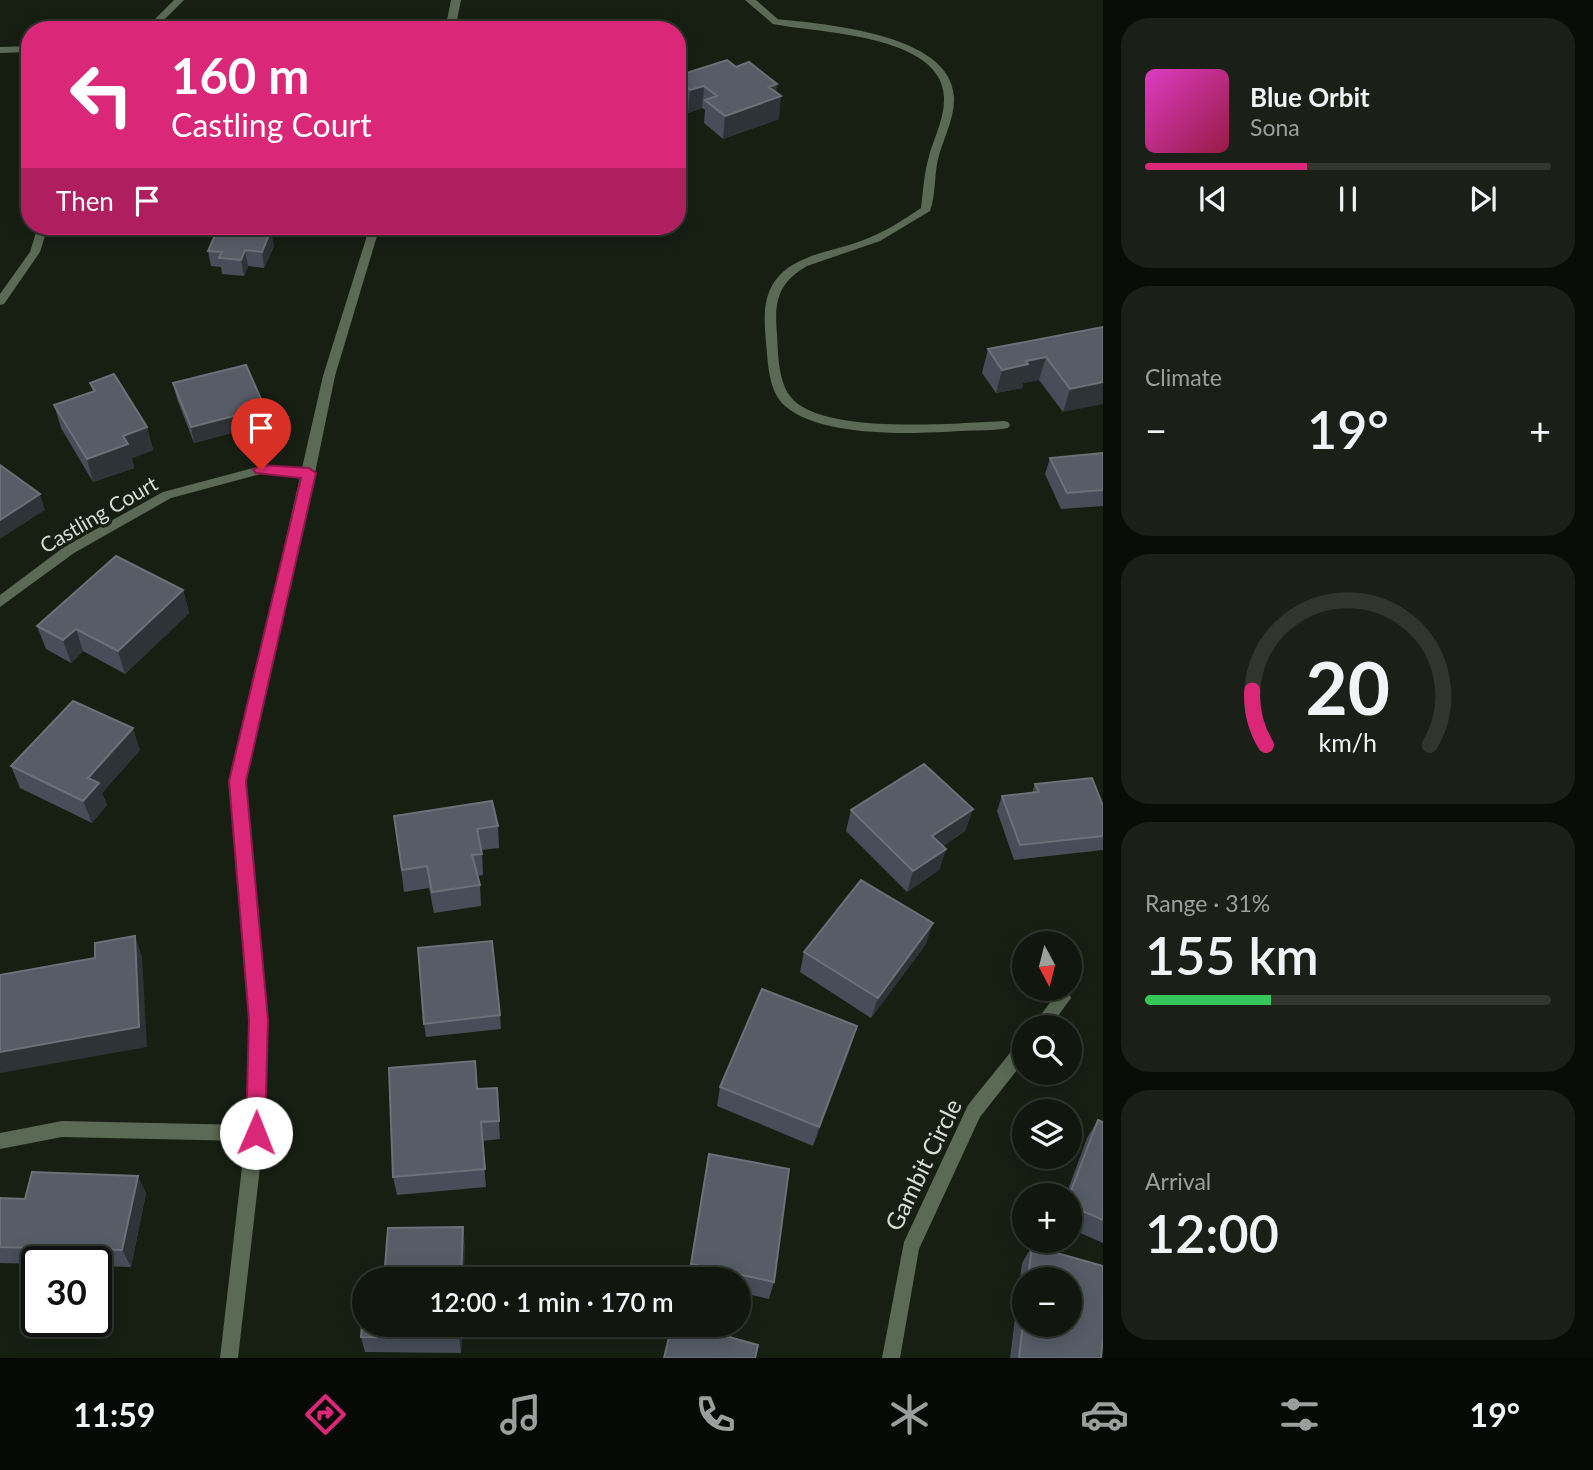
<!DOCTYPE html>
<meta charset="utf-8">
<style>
:root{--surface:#11170e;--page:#1a2017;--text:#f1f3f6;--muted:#9c9f9e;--line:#30362e;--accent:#db2777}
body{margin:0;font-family:Lato,sans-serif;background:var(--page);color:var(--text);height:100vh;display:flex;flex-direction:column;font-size:26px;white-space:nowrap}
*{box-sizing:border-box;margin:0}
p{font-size:23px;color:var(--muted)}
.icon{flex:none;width:38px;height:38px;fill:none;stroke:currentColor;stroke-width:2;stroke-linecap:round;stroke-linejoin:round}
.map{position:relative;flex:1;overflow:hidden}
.panel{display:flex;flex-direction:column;gap:18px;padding:18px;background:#090d08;width:490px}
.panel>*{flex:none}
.banner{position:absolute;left:21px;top:21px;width:665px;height:214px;border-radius:28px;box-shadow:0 4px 18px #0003,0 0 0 2px var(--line);background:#db2777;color:#fff;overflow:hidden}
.needle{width:46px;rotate:173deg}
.tools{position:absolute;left:1012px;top:931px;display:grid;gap:14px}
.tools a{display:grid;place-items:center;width:70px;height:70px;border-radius:50%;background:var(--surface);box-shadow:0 4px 18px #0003,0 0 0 2px var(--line);font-size:35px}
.speed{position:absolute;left:21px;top:1246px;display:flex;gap:14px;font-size:35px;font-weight:700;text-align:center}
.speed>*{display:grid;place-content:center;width:91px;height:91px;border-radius:50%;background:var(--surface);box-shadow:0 4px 18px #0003,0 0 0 2px var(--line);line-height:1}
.speed .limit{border:4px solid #111;border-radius:10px;background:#fff;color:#111}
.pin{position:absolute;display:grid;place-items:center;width:60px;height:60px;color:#fff;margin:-72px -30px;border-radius:50% 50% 50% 0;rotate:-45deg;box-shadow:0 0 7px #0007}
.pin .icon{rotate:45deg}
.me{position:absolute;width:77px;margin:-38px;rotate:1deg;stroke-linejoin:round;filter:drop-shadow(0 0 5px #0008)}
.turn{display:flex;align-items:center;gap:24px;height:147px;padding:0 35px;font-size:32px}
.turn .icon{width:91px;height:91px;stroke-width:2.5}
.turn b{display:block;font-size:49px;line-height:60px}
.then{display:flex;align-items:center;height:66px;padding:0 35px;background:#0003;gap:14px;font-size:26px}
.big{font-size:52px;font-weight:600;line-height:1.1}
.panel .card{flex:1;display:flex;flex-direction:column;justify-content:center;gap:10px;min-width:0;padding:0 24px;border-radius:28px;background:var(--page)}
.panel .dial{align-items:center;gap:0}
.dial svg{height:182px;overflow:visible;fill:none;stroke:var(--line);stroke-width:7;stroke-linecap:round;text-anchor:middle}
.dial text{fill:var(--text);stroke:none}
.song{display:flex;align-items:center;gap:21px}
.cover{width:84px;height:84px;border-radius:10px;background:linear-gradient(135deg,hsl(310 70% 55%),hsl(340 70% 35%))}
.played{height:7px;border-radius:4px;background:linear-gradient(90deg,var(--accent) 40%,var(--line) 40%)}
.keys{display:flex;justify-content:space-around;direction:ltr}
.heat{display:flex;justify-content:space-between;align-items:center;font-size:38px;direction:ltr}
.charge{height:10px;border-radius:5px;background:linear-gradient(90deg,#34c759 31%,var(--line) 0)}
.trip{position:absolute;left:352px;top:1267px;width:399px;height:70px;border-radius:35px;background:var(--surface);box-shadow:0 4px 18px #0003,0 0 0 2px var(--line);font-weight:600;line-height:70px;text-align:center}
.tabs{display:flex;height:112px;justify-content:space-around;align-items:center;background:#070906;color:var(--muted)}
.tabs .icon{width:49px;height:49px}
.tabs .selected{color:var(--accent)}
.tabs b{font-size:32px;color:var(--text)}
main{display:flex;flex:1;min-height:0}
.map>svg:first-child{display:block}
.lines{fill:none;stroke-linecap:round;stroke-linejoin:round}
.service{fill:#5b6a54;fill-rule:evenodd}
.minor{fill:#5b6a54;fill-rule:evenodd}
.wall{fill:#474d59;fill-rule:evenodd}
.shaded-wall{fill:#2d3438}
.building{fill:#575d67;stroke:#6b7178;stroke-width:2}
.route{fill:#db2777;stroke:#8e194d;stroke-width:2}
.labels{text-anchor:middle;stroke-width:7;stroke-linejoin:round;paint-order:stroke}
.street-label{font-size:21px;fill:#d8ded6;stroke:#171f13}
.near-street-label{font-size:24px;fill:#d8ded6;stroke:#171f13}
</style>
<main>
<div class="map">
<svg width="1103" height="1358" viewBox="0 0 1103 1358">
<rect width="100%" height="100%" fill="#171f13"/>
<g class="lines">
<!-- service -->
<path class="service" d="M776 19C823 24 951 33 954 97 955 118 943 139 938 159 934 176 936 195 930 211L880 241 807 266C778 283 774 301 777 334 778 353 778 380 790 396 819 436 958 423 1004 421L1008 422 1010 425 1008 428C993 431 976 430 961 431 914 434 822 438 785 406 768 391 768 362 766 342 764 319 762 294 779 276 799 254 834 251 861 241 883 233 902 221 921 208 923 192 924 175 928 160 933 139 945 119 944 97 942 34 817 33 773 24L771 22Z
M30 46V52L0 53V47Z"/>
<!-- minor -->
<path class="minor" d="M174 0H184L154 30H144Z
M451 0H461L455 30H445Z
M745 0H756L781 22 773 24Z
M38 226H48L40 252 4 304 0 305V294L30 252Z
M370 226H380L335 376 315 473 245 781 266 1020 264 1133 238 1358H220L245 1141 62 1137 0 1149V1133L62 1121 247 1125 250 1020 231 781 300 477 261 474 171 498 74 553 0 607V595L64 547 163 492 261 466 302 468 323 376Z
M1063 991 1069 993 1071 998 1050 1027H1032L1057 993Z
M1024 1041V1061L980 1117 919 1249 900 1358H882L904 1242 968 1105 1018 1043Z"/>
</g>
<!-- wall -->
<path class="wall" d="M736 67 776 93 779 119 723 139 704 123 705 110 702 108 688 113 677 104V76Z
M274 246 264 268 248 266 244 276 222 274 221 267 211 266 208 251Z
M1103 327 1063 412 1039 380 1023 383 1022 388 996 393 982 373 988 349Z
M90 383 147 427 153 450 132 458 134 468 93 482 61 428 54 405 93 391Z
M173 383 265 408 268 423 194 443 177 399Z
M1103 453V506L1061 509 1045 474 1050 458Z
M183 590 189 613 125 674 83 651 71 663 46 649 37 626Z
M140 750 102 793 107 805 92 823 20 788 11 766Z
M1035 784 1103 806V850L1014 860 997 811 1002 796 1032 793Z
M973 809 965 831 943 846 946 849 939 870 907 892 846 831 851 810Z
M394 816 498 826 499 848 482 850 483 875 478 876 480 885 481 906 434 913 429 888 404 892Z
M926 944 871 1018 800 972 804 952Z
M500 1015 501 1029 426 1037 424 1024Z
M851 1046 813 1146 717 1106 720 1087Z
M497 1088 500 1139 482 1141 486 1187 397 1195 393 1177 477 1089Z
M1098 1120 1103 1122V1243L1069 1228V1195H1066L1087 1138Z
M709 1154 774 1282 769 1299 738 1292V1279H688Z
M146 1193 131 1267 96 1266V1262H37V1264L0 1263V1198L25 1199Z
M1032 1246 1103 1266V1337L1101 1358H1010L1022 1263ZM1024 1279H1069V1325H1024Z
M462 1325 461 1353 365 1352 361 1337Z"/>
<!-- shaded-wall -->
<path class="shaded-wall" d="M777 84 776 98 781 96 779 119 723 139 725 116 769 87Z
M704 86 702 108 688 113 690 90Z
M271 230 274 246 264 268 262 252Z
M245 250 248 266 244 276 241 260Z
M1046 357 1039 380 1023 383 1022 388 996 393 1002 370 1026 361Z
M1103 382V404L1063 412 1070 389Z
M265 408 268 423 194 443 191 427Z
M147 427 153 450 132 458 134 468 93 482 87 459 123 436Z
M40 494 45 510 0 539V520Z
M183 590 189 613 125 674 118 651Z
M76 629 83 651 71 663 63 640Z
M133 728 140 750 102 793 107 805 92 823 83 801 88 778Z
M973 809 965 831 925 857 932 836Z
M946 849 939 870 907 892 913 871Z
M933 923 926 944 871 1018 878 998Z
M135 936 142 957 147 1047 0 1073V1052Z
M857 1026 851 1046 813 1146 819 1127Z
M138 1176 146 1193 131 1267 122 1250Z
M463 1227 465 1245 464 1279H461Z
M459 1325H462L461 1353 459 1338Z"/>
<!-- building -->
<path class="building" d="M727 60 736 67 749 62 777 84 769 87 781 96 725 116 705 100 717 96 704 86 690 90 677 80V76Z
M219 226 271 230 262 252 245 250 241 260 219 258 222 252 208 251Z
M1103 327V382L1070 389 1046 357 1026 361 1028 364 1002 370 988 349Z
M246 365 265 408 191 427 173 383Z
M114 374 147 427 123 436 128 444 87 459 54 405 95 391 90 383Z
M1103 453V490L1067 493 1050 458Z
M0 465 40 494 0 520Z
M116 556 183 590 118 651 76 629 63 640 37 626Z
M73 701 133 728 88 778 99 783 83 801 11 766Z
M924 764 973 809 932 836 946 849 913 871 851 810Z
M1092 778 1103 806V836L1020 845 1002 796 1039 792 1035 784Z
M492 801 498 826 477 829 482 854 472 855 480 885 432 892 427 866 402 870 394 816Z
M861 880 933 923 878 998 804 952Z
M135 936 139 1027 0 1052V975L95 958V943Z
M492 941 500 1015 424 1024 418 948Z
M762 989 857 1026 819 1127 720 1087Z
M475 1061 477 1089 497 1088 499 1121 481 1122 485 1169 393 1177 389 1068Z
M1098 1120 1103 1122V1220L1069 1205V1196Z
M709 1154 789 1169 774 1282 691 1264Z
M32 1172 138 1176 122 1250 0 1247V1198L25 1199Z
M463 1227 461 1279H384L388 1228Z
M1032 1246 1103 1266V1337L1101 1358H1022L1019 1357 1024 1316V1325H1069V1279H1028Z
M364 1293V1325H459V1338L361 1337Z
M672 1325H686L758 1345 755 1358H664Z"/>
<!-- route -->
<path class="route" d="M261 465 309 468 316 473 246 781 268 1020 265 1133 262 1140 256 1143 249 1140 246 1133 249 1020 229 781 301 478 256 473 253 470Z"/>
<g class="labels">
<!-- street labels -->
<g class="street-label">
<text transform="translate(99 515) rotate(-30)" y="7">Castling Court</text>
</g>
<!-- near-street labels -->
<g class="near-street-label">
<text transform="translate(924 1165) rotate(-64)" y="8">Gambit Circle</text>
</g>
</g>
</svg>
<div class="tools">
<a><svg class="needle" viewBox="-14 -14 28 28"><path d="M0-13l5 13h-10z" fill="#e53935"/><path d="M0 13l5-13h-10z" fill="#9c9f9e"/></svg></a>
<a><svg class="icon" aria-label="search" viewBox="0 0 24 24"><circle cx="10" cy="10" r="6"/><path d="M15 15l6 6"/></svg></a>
<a><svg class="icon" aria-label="layers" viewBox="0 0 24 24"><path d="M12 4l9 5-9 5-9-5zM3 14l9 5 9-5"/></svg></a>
<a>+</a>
<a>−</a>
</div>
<div class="speed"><div class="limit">30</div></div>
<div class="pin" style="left:261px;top:470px;background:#d93025"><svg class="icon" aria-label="arrive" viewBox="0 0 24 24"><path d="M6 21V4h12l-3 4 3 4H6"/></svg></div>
<svg class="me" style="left:256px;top:1133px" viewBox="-20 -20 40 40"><circle r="19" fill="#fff"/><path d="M0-13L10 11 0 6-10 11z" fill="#db2777"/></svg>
<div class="trip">12:00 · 1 min · 170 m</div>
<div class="banner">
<div class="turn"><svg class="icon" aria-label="left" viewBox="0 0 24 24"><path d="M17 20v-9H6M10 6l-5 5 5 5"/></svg><div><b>160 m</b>Castling Court</div></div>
<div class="then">Then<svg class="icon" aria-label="arrive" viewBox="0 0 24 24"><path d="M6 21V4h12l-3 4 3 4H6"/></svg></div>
</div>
</div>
<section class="panel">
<div class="card">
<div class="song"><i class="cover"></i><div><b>Blue Orbit</b><p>Sona</p></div></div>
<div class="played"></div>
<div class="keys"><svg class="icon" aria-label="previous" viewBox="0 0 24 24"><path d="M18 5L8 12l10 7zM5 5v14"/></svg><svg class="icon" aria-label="pause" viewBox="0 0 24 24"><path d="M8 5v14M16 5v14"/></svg><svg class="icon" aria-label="next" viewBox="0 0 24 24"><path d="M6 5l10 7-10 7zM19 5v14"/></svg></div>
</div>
<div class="card"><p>Climate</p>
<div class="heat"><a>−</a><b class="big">19°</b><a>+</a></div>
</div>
<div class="card dial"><svg viewBox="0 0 100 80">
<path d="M14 69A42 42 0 1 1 86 69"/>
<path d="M14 69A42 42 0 0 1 8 45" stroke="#db2777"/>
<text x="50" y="56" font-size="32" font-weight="700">20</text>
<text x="50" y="72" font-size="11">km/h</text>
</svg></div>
<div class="card"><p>Range · 31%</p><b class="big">155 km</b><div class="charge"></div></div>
<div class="card"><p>Arrival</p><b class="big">12:00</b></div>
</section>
</main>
<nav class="tabs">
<b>11:59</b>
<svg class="icon selected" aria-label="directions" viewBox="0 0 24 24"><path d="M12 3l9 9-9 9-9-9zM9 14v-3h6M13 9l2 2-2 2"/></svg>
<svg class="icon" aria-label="music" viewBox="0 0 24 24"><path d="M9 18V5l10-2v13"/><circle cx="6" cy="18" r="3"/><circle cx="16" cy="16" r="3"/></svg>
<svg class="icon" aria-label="phone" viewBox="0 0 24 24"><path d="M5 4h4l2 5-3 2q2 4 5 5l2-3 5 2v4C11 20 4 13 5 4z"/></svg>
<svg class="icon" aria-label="climate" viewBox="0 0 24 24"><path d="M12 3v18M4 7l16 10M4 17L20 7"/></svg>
<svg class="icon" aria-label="car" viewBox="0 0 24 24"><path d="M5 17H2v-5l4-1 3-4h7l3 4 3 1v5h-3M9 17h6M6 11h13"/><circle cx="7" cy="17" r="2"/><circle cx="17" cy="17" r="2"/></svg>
<svg class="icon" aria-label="filters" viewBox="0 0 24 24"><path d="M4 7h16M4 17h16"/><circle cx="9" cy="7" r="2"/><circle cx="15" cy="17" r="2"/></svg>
<b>19°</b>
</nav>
